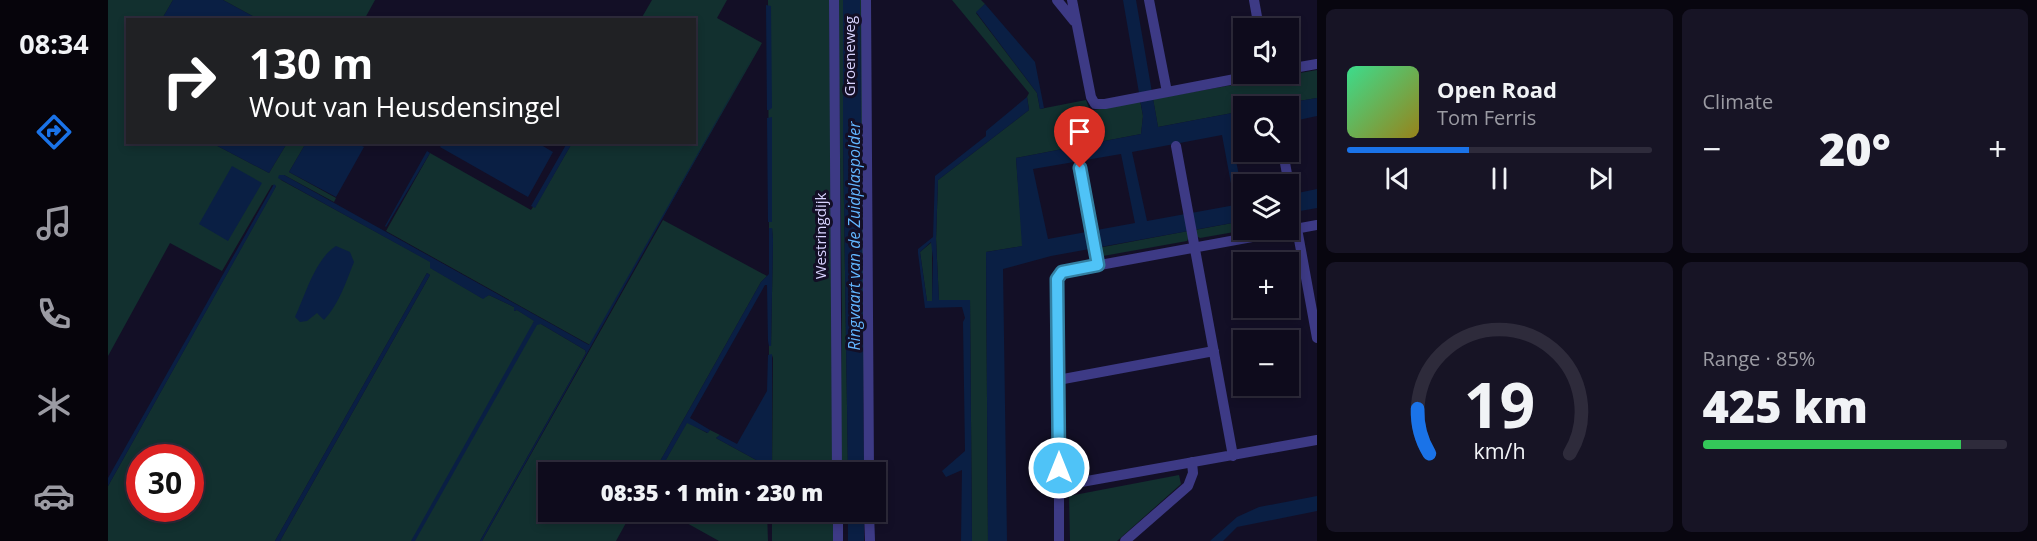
<!DOCTYPE html>
<meta charset="utf-8">
<style>
:root{--surface:#0e0b1c;--page:#171425;--text:#f1f3f6;--muted:#9b9ba3;--line:#2e2b3b;--accent:#1a73e8}
body{margin:0;font-family:"Open Sans",sans-serif;background:var(--page);color:var(--text);height:100vh;display:flex;flex-direction:column;font-size:22px;white-space:nowrap}
*{box-sizing:border-box;margin:0}
p{font-size:20px;color:var(--muted)}
.icon{flex:none;width:33px;height:33px;fill:none;stroke:currentColor;stroke-width:2;stroke-linecap:round;stroke-linejoin:round}
.map{position:relative;flex:1;overflow:hidden}
.panel{display:flex;flex-direction:column;gap:9px;padding:9px;background:#08060f;width:720px}
.panel>*{flex:none}
.hud{position:absolute;left:18px;top:18px;width:570px;height:126px;border-radius:0px;box-shadow:0 3px 9px #0003,0 0 0 2px var(--line);background:#202124;color:#fff;overflow:hidden}
.tools{position:absolute;left:1125px;top:18px;display:grid;gap:12px}
.tools a{display:grid;place-items:center;width:66px;height:66px;border-radius:0px;background:var(--surface);box-shadow:0 3px 9px #0003,0 0 0 2px var(--line);font-size:30px}
.speed{position:absolute;left:18px;top:444px;display:flex;gap:12px;font-size:30px;font-weight:700;text-align:center}
.speed>*{display:grid;place-content:center;width:78px;height:78px;border-radius:50%;background:var(--surface);box-shadow:0 3px 9px #0003,0 0 0 2px var(--line);line-height:1}
.speed .limit{border:9px solid #d22;background:#fff;color:#111}
.pin{position:absolute;display:grid;place-items:center;width:51px;height:51px;color:#fff;margin:-62px -26px;border-radius:50% 50% 50% 0;rotate:-45deg;box-shadow:0 0 6px #0007}
.pin .icon{rotate:45deg}
.me{position:absolute;width:66px;margin:-33px;rotate:0deg;stroke-linejoin:round;filter:drop-shadow(0 0 4px #0008)}
.turn{display:flex;align-items:center;gap:21px;height:126px;padding:0 24px;font-size:27px}
.turn .icon{width:78px;height:78px;stroke-width:2.5}
.turn b{display:block;font-size:42px;line-height:51px}
.big{font-size:45px;font-weight:800;line-height:1.1}
.panel .card{flex:1;display:flex;flex-direction:column;justify-content:center;gap:9px;min-width:0;padding:0 21px;border-radius:9px;background:var(--page)}
.panel .dial{align-items:center;gap:0}
.dial svg{height:156px;overflow:visible;fill:none;stroke:var(--line);stroke-width:7;stroke-linecap:round;text-anchor:middle}
.dial text{fill:var(--text);stroke:none}
.song{display:flex;align-items:center;gap:18px}
.cover{width:72px;height:72px;border-radius:9px;background:linear-gradient(135deg,hsl(150 70% 55%),hsl(50 70% 35%))}
.played{height:6px;border-radius:3px;background:linear-gradient(90deg,var(--accent) 40%,var(--line) 40%)}
.keys{display:flex;justify-content:space-around;direction:ltr}
.heat{display:flex;justify-content:space-between;align-items:center;font-size:33px;direction:ltr}
.charge{height:9px;border-radius:4px;background:linear-gradient(90deg,#34c759 85%,var(--line) 0)}
.panel .tiles{flex:1;display:grid;gap:9px;grid-template-columns:repeat(2,1fr)}
.trip{position:absolute;left:430px;top:462px;width:348px;height:60px;border-radius:0px;background:var(--surface);box-shadow:0 3px 9px #0003,0 0 0 2px var(--line);font-weight:800;line-height:60px;text-align:center}
main{display:flex;flex:1;min-height:0}
.menu{display:flex;flex-direction:column;width:108px;justify-content:space-around;align-items:center;background:#06040b;color:var(--muted)}
.menu .icon{width:42px;height:42px}
.menu .active{color:var(--accent)}
.menu b{font-size:27px;color:var(--text)}
.map>svg:first-child{display:block}
.green{fill:#12302f;fill-rule:evenodd}
.water{fill:#0a1f44;fill-rule:evenodd}
.lines{fill:none;stroke-linecap:round;stroke-linejoin:round}
.minor{stroke:#3d3a85;stroke-width:10}
.route-casing{stroke:#337fa1;stroke-width:15}
.route{stroke:#4fc3f7;stroke-width:10}
.labels{text-anchor:middle;stroke-width:6;stroke-linejoin:round;paint-order:stroke}
.street-label{font-size:15px;fill:#d9d4ff;stroke:#130f26}
.water-label{font-size:16px;font-style:italic;fill:#62b6ff;stroke:#130f26}
</style>
<main>
<nav class="menu">
<b>08:34</b>
<svg class="icon active" aria-label="directions" viewBox="0 0 24 24"><path d="M12 3l9 9-9 9-9-9zM9 14v-3h6M13 9l2 2-2 2"/></svg>
<svg class="icon" aria-label="music" viewBox="0 0 24 24"><path d="M9 18V5l10-2v13"/><circle cx="6" cy="18" r="3"/><circle cx="16" cy="16" r="3"/></svg>
<svg class="icon" aria-label="phone" viewBox="0 0 24 24"><path d="M5 4h4l2 5-3 2q2 4 5 5l2-3 5 2v4C11 20 4 13 5 4z"/></svg>
<svg class="icon" aria-label="climate" viewBox="0 0 24 24"><path d="M12 3v18M4 7l16 10M4 17L20 7"/></svg>
<svg class="icon" aria-label="car" viewBox="0 0 24 24"><path d="M5 17H2v-5l4-1 3-4h7l3 4 3 1v5h-3M9 17h6M6 11h13"/><circle cx="7" cy="17" r="2"/><circle cx="17" cy="17" r="2"/></svg>
</nav>
<div class="map">
<svg width="1209" height="541" viewBox="0 0 1209 541">
<rect width="100%" height="100%" fill="#130f26"/>
<!-- green -->
<path class="green" d="M0 0H65L54 19 20 20V142L104 143 161 173 179 143H198L181 172 228 198 226 202 176 175 171 176 173 180 323 262V268L374 298 381 295 406 307V311L409 310 427 321 425 323 433 324 477 350 478 353 372 541H172L322 275 319 273 167 541H0V486L168 186 164 185 114 271 62 243 0 356ZM32 458H82V508H32Z
M115 0H267L256 20 150 19Z
M544 0H619L609 18 654 43 482 345 278 231 322 153 423 210 425 207H427L464 143 586 142V20L533 19Z
M660 0H721L727 472H664L665 358 664 355H661V346H663L665 240 664 228H661Z
M730 0H735V138L740 472H732L734 311Z
M752 0H754L757 472 753 238Z
M844 0H873L877 4 868 13 929 93 932 109 978 100 982 111 1032 100 1035 116 1033 134 908 158 915 246 878 252 880 541H864L862 301H831L828 239 830 180 921 110 919 97 921 93Z
M1209 70V98L1161 106H1136L1135 111 1050 127 1045 99Z
M555 220 659 276 653 282 546 472H441V512H524L508 541H374Z
M1135 221 1136 230H1138L1092 238 1088 236 1087 230Z
M1080 231 1081 237 1079 241 995 256 991 254 990 248Z
M824 242V301H819L812 252Z
M579 422 599 433 602 430 612 435 608 438 659 466V472H551Z
M1071 475 1073 484 1009 541H962L961 496Z
M559 512H659L660 541H611Z
M664 512H727V541H664Z"/>
<!-- water -->
<path class="water" d="M65 0H115L150 19H54Z
M735 0H752L756 472H740L735 138Z
M1015 0H1028L1050 127 1135 111V131L1123 134 1135 197V221L943 256 895 269 899 541H880L878 252 914 246 908 158 1033 134 1035 116ZM1114 135 1127 205 1039 221 1024 152ZM1013 154 1027 223 940 239 925 169Z
M877 4 927 62 936 108 932 109 929 93 868 12Z
M658 5 663 6 664 108 661 110H659Z
M651 46 374 541H372L478 353 477 350 433 324 429 325 307 541H303L426 321 409 310 406 311V307L381 295 375 299 322 268V262L170 178 171 175H176L481 345Z
M919 97 921 110 830 180 828 239 831 300H862L864 541H853L854 470 838 477 834 471 857 451 855 322 857 318 854 307 817 308 810 253V249L825 237 827 176 878 136V131ZM823 242 825 258 824 301H819L812 252Z
M1209 98V116L1181 122 1180 106H1161Z
M664 117V222H660L659 118Z
M428 142 445 152 420 197 332 147 335 143Z
M104 143H179L161 173Z
M198 143H248L256 147 228 197 181 172Z
M459 143H464L427 208 423 206Z
M319 151 322 153 278 227 277 226Z
M124 166 154 183 120 241 91 224Z
M166 184 168 186 165 192 0 486V478Z
M1209 189V208L1181 213 1180 195Z
M661 228H664L665 240 663 346H661L660 341 659 285H657L582 418 602 430 600 433 579 423 551 472H546L653 282 661 274Z
M228 246 242 252 246 262C238 282 231 304 216 320L209 313 199 321 192 322 187 317C197 296 207 259 228 246Z
M319 273 322 275 172 541H167Z
M664 354V472H659V466L608 438 612 435 629 444 659 391 660 355Z
M1209 496V511L1129 527 1115 541H1102L1129 517 1151 507Z
M740 512H756V541H740Z"/>
<g class="lines">
<!-- minor -->
<path class="minor" d="M726 0 729 472
M758 0 761 472
M949 0 966 21
M964 0 983 97 987 104H997L1153 74
M1041 0 1059 92
M1146 0 1151 28
M1180 69 1209 64
M1068 146 1125 456
M1175 152 1209 338
M972 168 990 265
M950 380 1106 351
M951 486 949 279 954 272 1209 225
M730 512V541
M761 512 762 541
M951 541V486L1209 440
M1017 541 1080 486 1085 473 1084 462"/>
</g>
<g class="lines">
<defs>
<path id="route" d="M951 468 949 279 954 272 990 265 972 168"/>
</defs>
<!-- route casing -->
<use href="#route" class="route-casing"/>
<!-- route -->
<use href="#route" class="route"/>
</g>
<g class="labels">
<!-- street labels -->
<g class="street-label">
<text transform="translate(742 56) rotate(-90)" y="5">Groeneweg</text>
<text transform="translate(713 236) rotate(-90)" y="5">Westringdijk</text>
</g>
<!-- water labels -->
<g class="water-label">
<text transform="translate(746 236) rotate(-90)" y="6">Ringvaart van de Zuidplaspolder</text>
</g>
</g>
</svg>
<div class="tools">
<a><svg class="icon" aria-label="sound" viewBox="0 0 24 24"><path d="M4 9h4l5-4v14l-5-4H4zM17 9q2 3 0 6"/></svg></a>
<a><svg class="icon" aria-label="search" viewBox="0 0 24 24"><circle cx="10" cy="10" r="6"/><path d="M15 15l6 6"/></svg></a>
<a><svg class="icon" aria-label="layers" viewBox="0 0 24 24"><path d="M12 4l9 5-9 5-9-5zM3 14l9 5 9-5"/></svg></a>
<a>+</a>
<a>−</a>
</div>
<div class="speed"><div class="limit">30</div></div>
<div class="pin" style="left:972px;top:168px;background:#d93025"><svg class="icon" aria-label="arrive" viewBox="0 0 24 24"><path d="M6 21V4h12l-3 4 3 4H6"/></svg></div>
<svg class="me" style="left:951px;top:468px" viewBox="-20 -20 40 40"><circle r="17" fill="#4fc3f7" stroke="#fff" stroke-width="3"/><path d="M0-11L8 9 0 5-8 9z" fill="#fff"/></svg>
<div class="trip">08:35 · 1 min · 230 m</div>
<div class="hud">
<div class="turn"><svg class="icon" aria-label="right" viewBox="0 0 24 24"><path d="M7 20v-9h11M14 6l5 5-5 5"/></svg><div><b>130 m</b>Wout van Heusdensingel</div></div>
</div>
</div>
<section class="panel">
<div class="tiles">
<div class="card">
<div class="song"><i class="cover"></i><div><b>Open Road</b><p>Tom Ferris</p></div></div>
<div class="played"></div>
<div class="keys"><svg class="icon" aria-label="previous" viewBox="0 0 24 24"><path d="M18 5L8 12l10 7zM5 5v14"/></svg><svg class="icon" aria-label="pause" viewBox="0 0 24 24"><path d="M8 5v14M16 5v14"/></svg><svg class="icon" aria-label="next" viewBox="0 0 24 24"><path d="M6 5l10 7-10 7zM19 5v14"/></svg></div>
</div>
<div class="card"><p>Climate</p>
<div class="heat"><a>−</a><b class="big">20°</b><a>+</a></div>
</div>
<div class="card dial"><svg viewBox="0 0 100 80">
<path d="M14 69A42 42 0 1 1 86 69"/>
<path d="M14 69A42 42 0 0 1 8 46" stroke="#1a73e8"/>
<text x="50" y="56" font-size="32" font-weight="700">19</text>
<text x="50" y="72" font-size="11">km/h</text>
</svg></div>
<div class="card"><p>Range · 85%</p><b class="big">425 km</b><div class="charge"></div></div>
</div>
</section>
</main>
